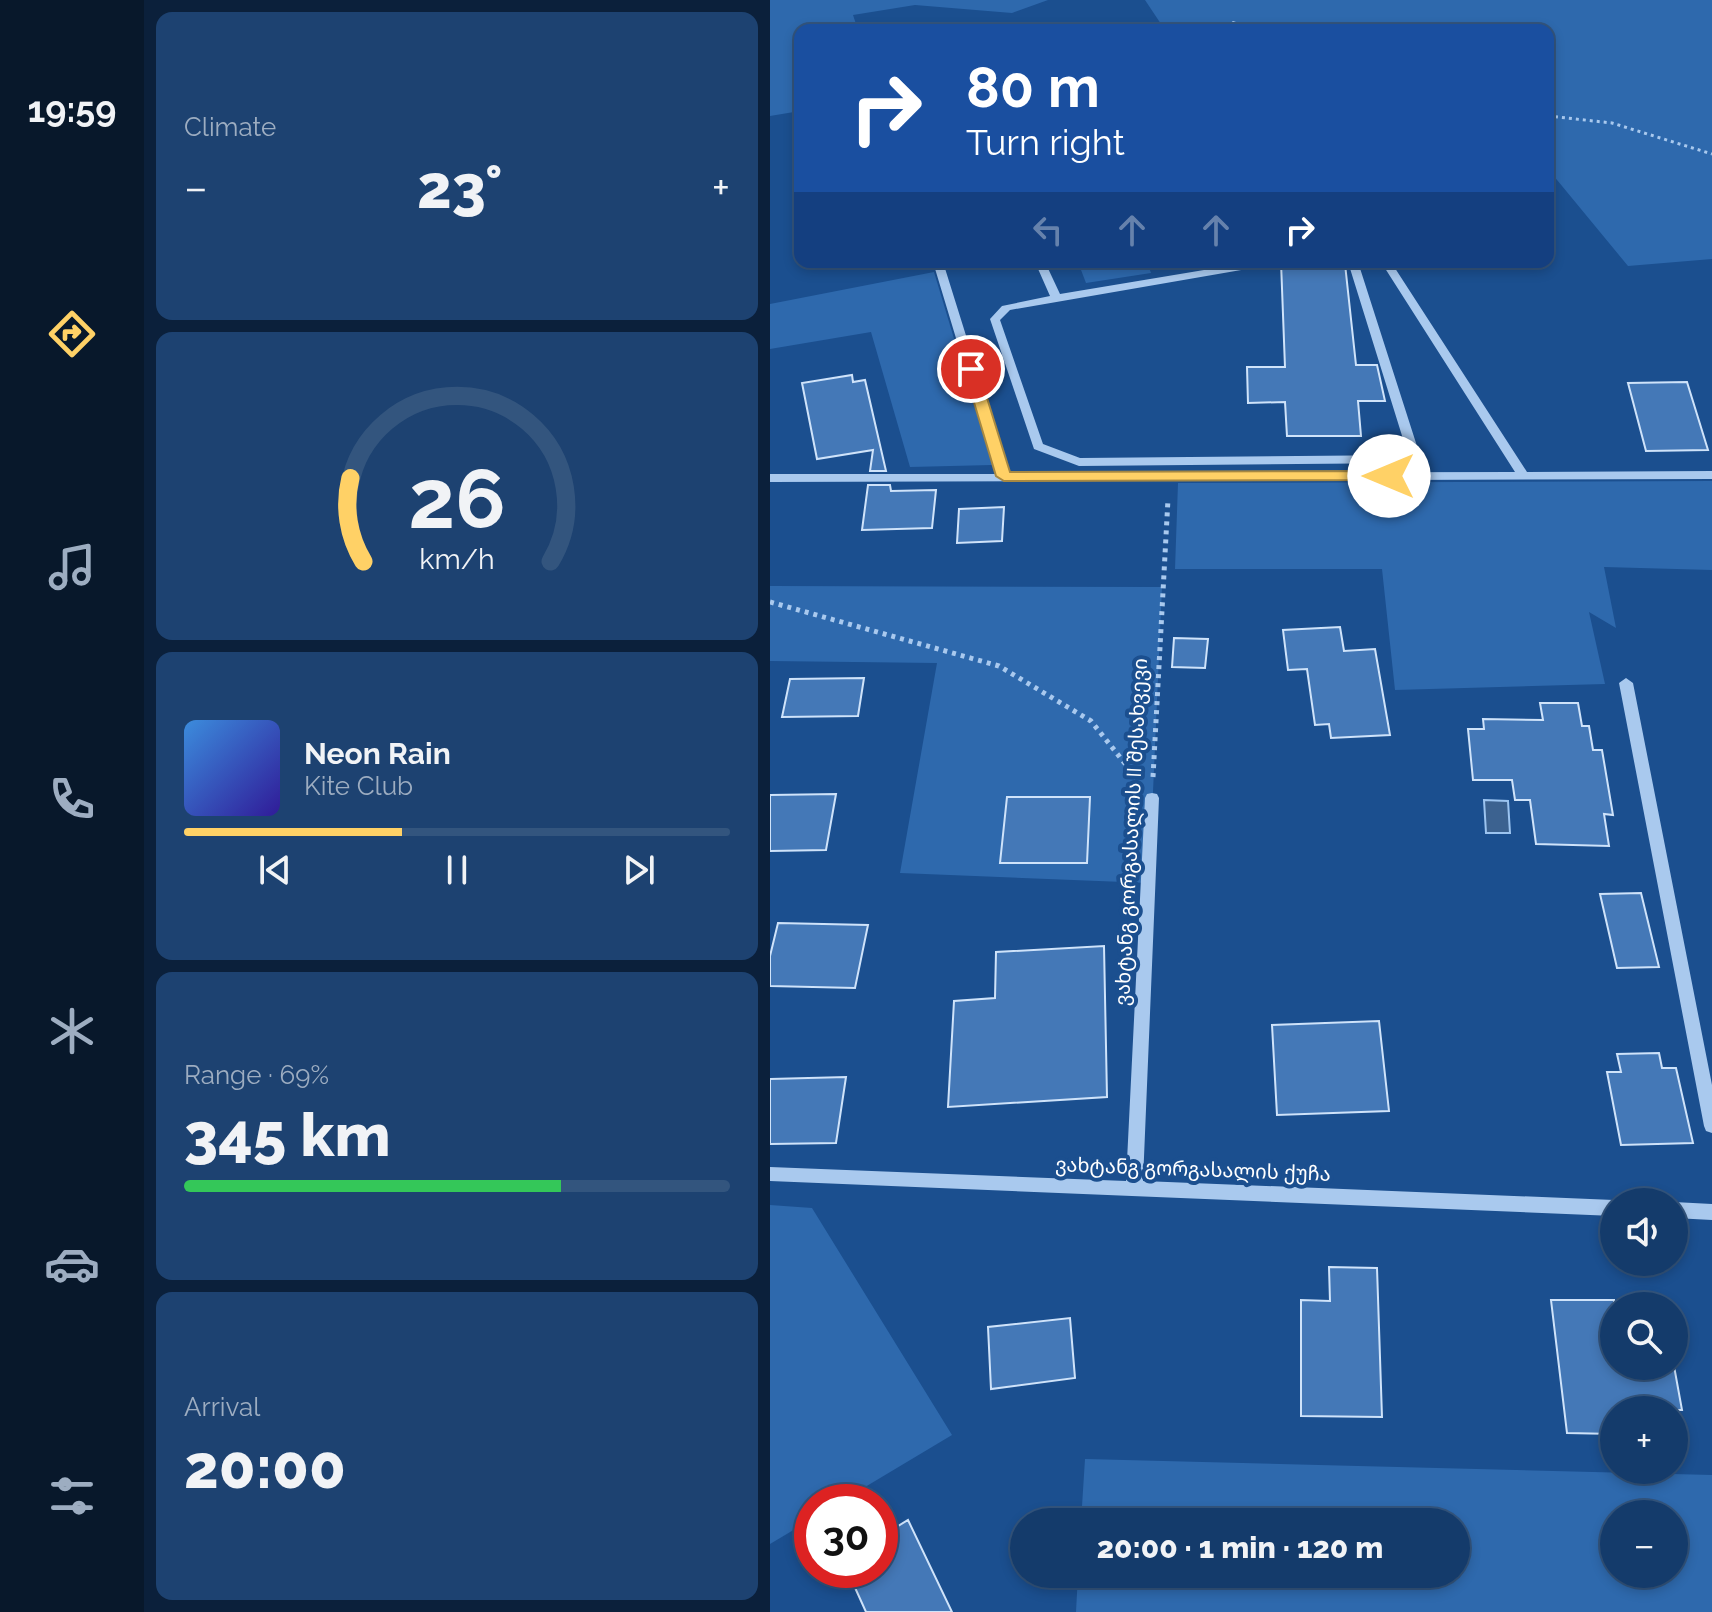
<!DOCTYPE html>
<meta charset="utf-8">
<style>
:root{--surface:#143b6b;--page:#1d4271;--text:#f1f3f6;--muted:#9dadc1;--line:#33557e;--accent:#ffd166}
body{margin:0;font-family:Raleway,"Noto Sans Georgian",sans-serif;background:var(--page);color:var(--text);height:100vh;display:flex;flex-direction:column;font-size:30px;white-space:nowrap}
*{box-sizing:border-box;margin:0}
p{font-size:26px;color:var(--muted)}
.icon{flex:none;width:44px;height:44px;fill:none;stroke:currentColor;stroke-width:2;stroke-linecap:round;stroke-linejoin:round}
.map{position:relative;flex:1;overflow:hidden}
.panel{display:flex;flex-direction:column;gap:12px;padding:12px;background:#0b203b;width:626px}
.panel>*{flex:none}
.guide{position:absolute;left:24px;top:24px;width:760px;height:244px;border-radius:16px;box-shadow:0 4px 12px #0003,0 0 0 2px var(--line);background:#1a4fa0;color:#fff;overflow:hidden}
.tools{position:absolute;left:830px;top:1188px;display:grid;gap:16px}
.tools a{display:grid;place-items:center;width:88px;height:88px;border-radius:50%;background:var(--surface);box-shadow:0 4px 12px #0003,0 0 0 2px var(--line);font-size:40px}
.speed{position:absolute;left:24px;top:1484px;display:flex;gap:16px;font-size:40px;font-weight:700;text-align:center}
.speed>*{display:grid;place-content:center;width:104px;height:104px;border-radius:50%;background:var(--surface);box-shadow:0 4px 12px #0003,0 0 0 2px var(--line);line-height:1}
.speed .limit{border:12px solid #d22;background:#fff;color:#111}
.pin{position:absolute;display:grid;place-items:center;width:68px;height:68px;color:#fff;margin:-34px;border:4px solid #fff;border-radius:50%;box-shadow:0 2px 8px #0007}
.me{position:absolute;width:88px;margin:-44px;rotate:270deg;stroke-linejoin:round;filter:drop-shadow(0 0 6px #0008)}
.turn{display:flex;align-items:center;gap:28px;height:168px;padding:0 40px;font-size:36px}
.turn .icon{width:104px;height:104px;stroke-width:2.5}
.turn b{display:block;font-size:56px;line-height:68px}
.lanes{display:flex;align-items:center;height:76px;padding:0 40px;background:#0003;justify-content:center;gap:40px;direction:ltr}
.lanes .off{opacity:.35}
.big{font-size:60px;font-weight:800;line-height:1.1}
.panel .tile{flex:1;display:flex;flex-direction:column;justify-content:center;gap:12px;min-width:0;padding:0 28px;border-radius:16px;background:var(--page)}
.panel .dial{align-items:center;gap:0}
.dial svg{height:208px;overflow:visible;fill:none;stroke:var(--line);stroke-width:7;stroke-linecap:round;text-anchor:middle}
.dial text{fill:var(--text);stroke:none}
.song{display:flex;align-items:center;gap:24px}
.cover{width:96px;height:96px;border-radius:12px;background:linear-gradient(135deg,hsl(210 70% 55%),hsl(250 70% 35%))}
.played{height:8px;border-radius:4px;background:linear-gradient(90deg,var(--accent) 40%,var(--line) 40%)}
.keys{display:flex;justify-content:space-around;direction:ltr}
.heat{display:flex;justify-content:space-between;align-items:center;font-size:44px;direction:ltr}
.charge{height:12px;border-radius:6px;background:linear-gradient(90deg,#34c759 69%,var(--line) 0)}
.trip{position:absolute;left:240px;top:1508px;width:460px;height:80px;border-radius:40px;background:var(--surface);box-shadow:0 4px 12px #0003,0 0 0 2px var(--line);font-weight:800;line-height:80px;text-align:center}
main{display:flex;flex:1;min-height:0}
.dock{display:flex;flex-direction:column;width:144px;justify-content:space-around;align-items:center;background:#08182b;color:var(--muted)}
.dock .icon{width:56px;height:56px}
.dock .selected{color:var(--accent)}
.dock b{font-size:36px;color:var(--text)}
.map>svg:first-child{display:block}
.green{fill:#2e69ad;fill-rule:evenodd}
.water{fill:#3c6290;stroke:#9cc4f0;stroke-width:2}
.building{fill:#4478b7;stroke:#cfe3fa;stroke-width:2}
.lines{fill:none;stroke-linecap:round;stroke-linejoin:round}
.path-far1{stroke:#a9c9ee;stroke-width:3;stroke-dasharray:3 4;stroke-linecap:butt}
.path{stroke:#a9c9ee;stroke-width:5;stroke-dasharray:4 5;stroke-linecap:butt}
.minor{fill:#a9c9ee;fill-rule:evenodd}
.route{fill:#ffd166;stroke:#a68842;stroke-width:2}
.labels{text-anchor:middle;stroke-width:8;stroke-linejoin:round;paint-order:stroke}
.street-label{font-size:20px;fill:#fff;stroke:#1b4f8f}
</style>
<main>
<nav class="dock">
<b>19:59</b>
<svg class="icon selected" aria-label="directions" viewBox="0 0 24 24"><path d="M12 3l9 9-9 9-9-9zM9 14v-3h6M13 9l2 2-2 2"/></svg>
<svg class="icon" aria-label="music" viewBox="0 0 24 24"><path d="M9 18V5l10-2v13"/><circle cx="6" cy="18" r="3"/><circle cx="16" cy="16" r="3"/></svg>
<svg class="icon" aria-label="phone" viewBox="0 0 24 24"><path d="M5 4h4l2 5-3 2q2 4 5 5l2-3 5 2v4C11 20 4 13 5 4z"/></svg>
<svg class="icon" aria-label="climate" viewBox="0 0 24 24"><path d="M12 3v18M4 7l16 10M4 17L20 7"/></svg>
<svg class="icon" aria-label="car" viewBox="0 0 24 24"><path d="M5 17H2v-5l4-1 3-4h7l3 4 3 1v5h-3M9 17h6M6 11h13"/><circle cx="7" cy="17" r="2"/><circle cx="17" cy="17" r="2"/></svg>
<svg class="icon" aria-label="filters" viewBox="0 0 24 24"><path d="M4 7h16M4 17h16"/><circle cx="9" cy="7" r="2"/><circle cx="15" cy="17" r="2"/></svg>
</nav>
<section class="panel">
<div class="tile"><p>Climate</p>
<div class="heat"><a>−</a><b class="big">23°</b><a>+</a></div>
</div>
<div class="tile dial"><svg viewBox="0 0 100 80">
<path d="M14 69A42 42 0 1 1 86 69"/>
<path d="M14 69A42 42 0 0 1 9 37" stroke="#ffd166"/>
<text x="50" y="56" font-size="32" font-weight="700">26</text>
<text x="50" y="72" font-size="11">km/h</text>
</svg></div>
<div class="tile">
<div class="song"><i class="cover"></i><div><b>Neon Rain</b><p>Kite Club</p></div></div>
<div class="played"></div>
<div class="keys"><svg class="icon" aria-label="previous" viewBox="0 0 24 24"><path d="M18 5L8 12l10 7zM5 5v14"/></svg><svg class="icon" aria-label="pause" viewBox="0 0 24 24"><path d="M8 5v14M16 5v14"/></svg><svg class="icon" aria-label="next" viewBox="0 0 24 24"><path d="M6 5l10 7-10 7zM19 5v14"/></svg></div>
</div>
<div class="tile"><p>Range · 69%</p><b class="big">345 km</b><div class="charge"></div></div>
<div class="tile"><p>Arrival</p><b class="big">20:00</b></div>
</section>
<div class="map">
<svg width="942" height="1612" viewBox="0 0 942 1612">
<rect width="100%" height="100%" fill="#1b4f8f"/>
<!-- green -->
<path class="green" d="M0 0H278L242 13 145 5 83 15 88 30H30V111L0 116Z
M375 0H942V259L858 266 778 169V30H480L475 23 433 30H395Z
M308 262H377L381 273 316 283Z
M164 272 222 465 140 467 101 332 0 349V304Z
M942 481V570L834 567 846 628 819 612 835 684 625 690 612 569H405L408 483Z
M0 586 392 587 379 883 130 873 167 663 0 661Z
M0 1205 42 1208 182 1435 70 1502H42V1519L0 1544Z
M315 1459 942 1475V1612H306L308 1574H686V1522H311ZM844 1514H904V1574H844Z"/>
<!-- water -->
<path class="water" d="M714 800 738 801 740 833H716Z"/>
<!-- building -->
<path class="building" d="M511 262 575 264 586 365H607L615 401H588L591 436H517L515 402 478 403 477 367H515Z
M82 375 83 382 95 380 116 471H100L103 450 47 459 32 383Z
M917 382 938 450 876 451 858 383Z
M98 485H120L121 491 166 490 162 528 92 530Z
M234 507 232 541 187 543 189 509Z
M570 627 574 651 605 649 620 735 561 738 559 724 545 725 537 669 518 670 513 630Z
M404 638 438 639 435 668 402 667Z
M94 678 88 716 12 717 20 679Z
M770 703H808L812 726H819L823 750H832L843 815 834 814 839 846 766 844 760 800H745L742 780H703L698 729H714L713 719 773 720Z
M66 794 56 850 0 851V795Z
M237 797H320L317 863H230Z
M871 893 889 967 847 968 830 894Z
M8 923 98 925 85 988 0 986V956Z
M334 946 337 1097 178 1107 184 1001 225 998 226 952Z
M609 1021 619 1111 507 1115 502 1025Z
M889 1053 892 1068H906L923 1143 851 1145 837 1072H851L847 1054Z
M76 1077 66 1143 0 1144V1079Z
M559 1267 607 1268 612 1417 531 1416V1300L560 1301Z
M781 1300H844V1366H904L912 1410H844V1434L797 1433Z
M300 1318 305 1378 221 1389 218 1327Z
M138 1520 182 1612H96L77 1570H110V1537Z"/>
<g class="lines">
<!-- path-far1 -->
<path class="path-far1" d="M778 116 842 123 942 154"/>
<!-- path -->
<path class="path" d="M0 602 229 666 321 721 369 781
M383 777 398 499"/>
<!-- minor -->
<path class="minor" d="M463 21 466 22 471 30H463L459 24Z
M163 262H173L239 473 745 472 611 262H621L757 472 942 471V479L0 482V474H227Z
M265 262H275L290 294 482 262H505L500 265 240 310 230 320 273 444 310 458 638 455 578 262H588L654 468 648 472 644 471 641 463 309 466 264 449 220 319 232 306 280 296Z
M856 678 863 683 942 1085V1133L936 1131 934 1126 849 683Z
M382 793 387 794 389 798 373 1181 844 1200 849 1202H844V1216L0 1181V1167L356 1181 375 798 377 794Z
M904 1202 942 1204V1220L904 1218Z"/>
</g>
<!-- route -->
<path class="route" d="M201 365 208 369 240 472 619 471 626 476 619 480 234 481 226 476 194 369Z"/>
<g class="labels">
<!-- street labels -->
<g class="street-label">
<text transform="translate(361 832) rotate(-87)" y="7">ვახტანგ გორგასალის II შესახვევი</text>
<text transform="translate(423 1169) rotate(2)" y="7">ვახტანგ გორგასალის ქუჩა</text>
</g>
</g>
</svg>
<div class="tools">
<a><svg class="icon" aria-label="sound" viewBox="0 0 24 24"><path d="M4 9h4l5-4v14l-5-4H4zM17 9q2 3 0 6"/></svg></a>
<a><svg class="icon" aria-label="search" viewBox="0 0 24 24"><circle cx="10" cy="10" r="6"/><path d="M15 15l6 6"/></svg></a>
<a>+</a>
<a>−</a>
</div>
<div class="speed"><div class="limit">30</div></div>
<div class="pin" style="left:201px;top:369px;background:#d93025"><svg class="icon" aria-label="arrive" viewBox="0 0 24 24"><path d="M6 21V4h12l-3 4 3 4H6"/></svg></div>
<svg class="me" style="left:619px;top:476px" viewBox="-20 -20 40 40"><circle r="19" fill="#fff"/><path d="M0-13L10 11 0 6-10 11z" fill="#ffd166"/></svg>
<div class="trip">20:00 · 1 min · 120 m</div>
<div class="guide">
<div class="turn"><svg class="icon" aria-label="right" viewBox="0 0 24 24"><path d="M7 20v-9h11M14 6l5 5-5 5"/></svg><div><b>80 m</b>Turn right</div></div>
<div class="lanes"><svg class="icon off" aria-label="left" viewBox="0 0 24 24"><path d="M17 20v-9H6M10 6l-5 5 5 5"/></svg><svg class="icon off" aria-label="ahead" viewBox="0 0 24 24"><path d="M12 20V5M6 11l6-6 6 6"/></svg><svg class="icon off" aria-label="ahead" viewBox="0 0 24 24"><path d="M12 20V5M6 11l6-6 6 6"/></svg><svg class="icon" aria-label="right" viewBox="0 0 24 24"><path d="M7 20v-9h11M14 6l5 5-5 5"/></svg></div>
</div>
</div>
</main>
